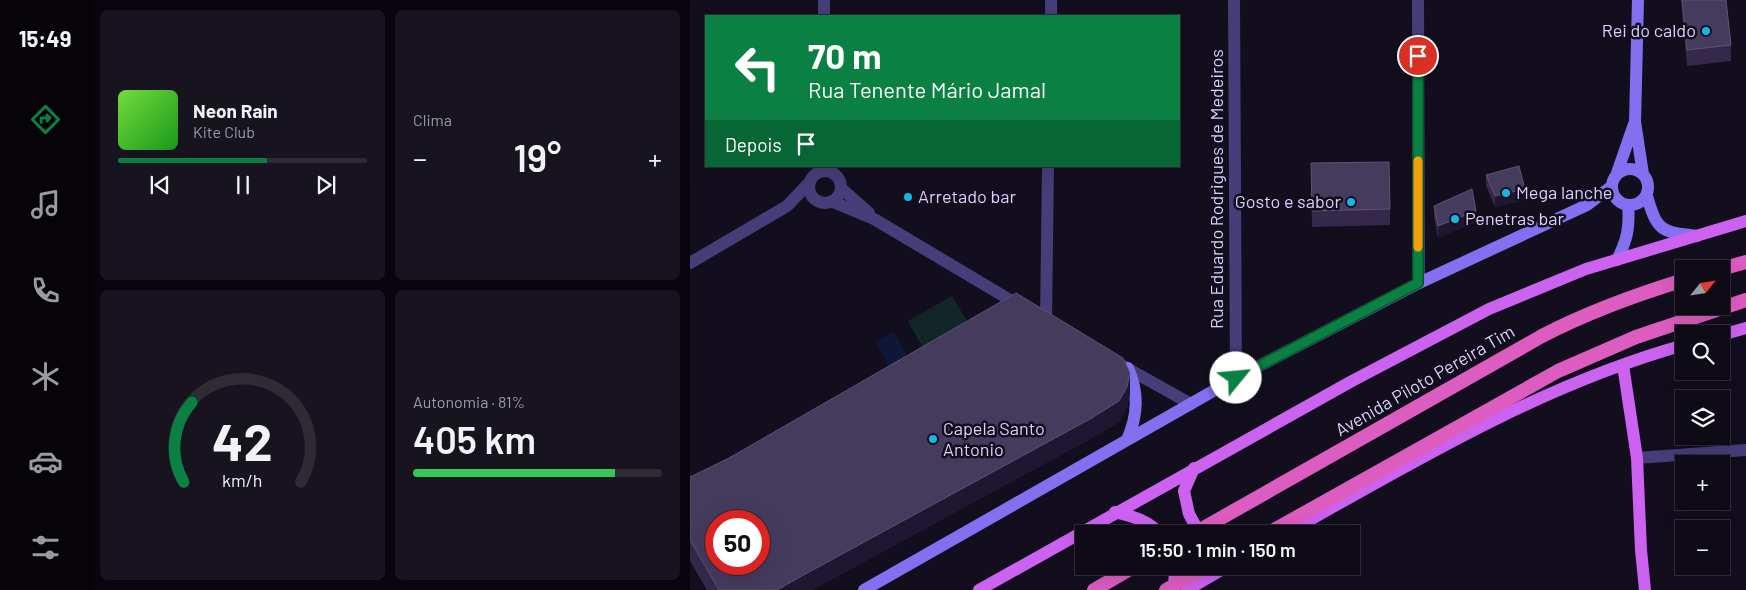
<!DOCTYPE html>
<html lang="pt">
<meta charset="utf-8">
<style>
:root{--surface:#0e0a16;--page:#17131f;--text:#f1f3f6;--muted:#9b9aa1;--line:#2e2b35;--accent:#0b8043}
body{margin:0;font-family:Barlow,sans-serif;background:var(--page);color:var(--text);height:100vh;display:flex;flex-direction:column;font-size:19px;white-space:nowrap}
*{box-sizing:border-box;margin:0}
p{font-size:16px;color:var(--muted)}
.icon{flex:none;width:28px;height:28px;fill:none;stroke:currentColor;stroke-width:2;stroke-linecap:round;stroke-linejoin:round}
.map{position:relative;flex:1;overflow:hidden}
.sheet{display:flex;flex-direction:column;gap:10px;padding:10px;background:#08060c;width:600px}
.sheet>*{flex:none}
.banner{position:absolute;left:15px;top:15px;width:475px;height:152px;border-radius:0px;box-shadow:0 5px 20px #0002,0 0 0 1px var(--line);background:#0b8043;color:#fff;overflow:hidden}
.needle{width:32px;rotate:60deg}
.buttons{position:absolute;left:985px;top:260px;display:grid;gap:10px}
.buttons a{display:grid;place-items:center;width:55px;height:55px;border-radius:0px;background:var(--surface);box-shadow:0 5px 20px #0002,0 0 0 1px var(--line);font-size:25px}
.speed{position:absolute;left:15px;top:510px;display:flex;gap:10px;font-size:25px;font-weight:700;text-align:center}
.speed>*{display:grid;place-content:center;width:65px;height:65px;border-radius:50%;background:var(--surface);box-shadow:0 5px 20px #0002,0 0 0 1px var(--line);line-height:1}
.speed .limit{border:8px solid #d22;background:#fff;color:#111}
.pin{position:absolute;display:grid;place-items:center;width:42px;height:42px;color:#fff;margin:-21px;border:2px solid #fff;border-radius:50%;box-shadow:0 1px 5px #0007}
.me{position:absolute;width:55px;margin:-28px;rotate:62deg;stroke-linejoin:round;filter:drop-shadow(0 0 4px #0008)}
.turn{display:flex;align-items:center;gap:18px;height:105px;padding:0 20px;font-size:22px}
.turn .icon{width:65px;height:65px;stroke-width:2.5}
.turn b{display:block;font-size:35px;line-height:42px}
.then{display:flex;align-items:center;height:48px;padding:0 20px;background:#0003;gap:10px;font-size:19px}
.big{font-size:38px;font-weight:600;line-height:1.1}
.sheet .tile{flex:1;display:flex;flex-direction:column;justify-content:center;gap:8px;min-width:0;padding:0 18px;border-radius:8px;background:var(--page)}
.sheet .dial{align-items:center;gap:0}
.dial svg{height:130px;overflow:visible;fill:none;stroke:var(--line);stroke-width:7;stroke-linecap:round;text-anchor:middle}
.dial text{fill:var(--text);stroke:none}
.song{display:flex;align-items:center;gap:15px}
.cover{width:60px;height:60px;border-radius:8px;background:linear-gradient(135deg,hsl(100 70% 55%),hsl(120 70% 35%))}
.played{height:5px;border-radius:2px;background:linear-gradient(90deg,var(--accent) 60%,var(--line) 60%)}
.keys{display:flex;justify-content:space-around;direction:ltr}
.heat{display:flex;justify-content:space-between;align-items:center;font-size:28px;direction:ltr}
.charge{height:8px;border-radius:4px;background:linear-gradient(90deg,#34c759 81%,var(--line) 0)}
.sheet .tiles{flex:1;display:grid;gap:10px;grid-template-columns:repeat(2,1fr)}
.trip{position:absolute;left:385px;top:525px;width:285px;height:50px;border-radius:0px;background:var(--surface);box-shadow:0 5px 20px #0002,0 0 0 1px var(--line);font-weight:600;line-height:50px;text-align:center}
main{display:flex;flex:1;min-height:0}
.tab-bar{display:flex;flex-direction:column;width:90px;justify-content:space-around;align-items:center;background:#060409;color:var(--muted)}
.tab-bar .icon{width:35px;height:35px}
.tab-bar .current{color:var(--accent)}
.tab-bar b{font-size:22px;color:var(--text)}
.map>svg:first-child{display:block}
.green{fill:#122628}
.water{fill:#0d1838}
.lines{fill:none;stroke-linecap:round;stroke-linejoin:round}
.minor{stroke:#473e79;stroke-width:12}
.tertiary{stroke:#473e79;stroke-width:12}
.secondary{stroke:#8270f1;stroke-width:12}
.primary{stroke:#cb62f0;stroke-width:12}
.trunk{stroke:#dd5cc0;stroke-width:14}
.trunk-bridge{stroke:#dd5cc0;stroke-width:14}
.wall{fill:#34294a}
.shaded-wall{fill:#1f1631}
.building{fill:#453b5d;stroke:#5d5276;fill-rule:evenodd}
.route-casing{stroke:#07532c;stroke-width:12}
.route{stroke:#0b8043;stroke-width:9}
.slow{stroke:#f59e0b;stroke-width:9}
.poi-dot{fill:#15b6e1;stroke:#130e1e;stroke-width:2}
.labels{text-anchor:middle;stroke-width:5;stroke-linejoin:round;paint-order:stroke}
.poi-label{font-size:18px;fill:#dad0fb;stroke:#130e1e;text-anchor:start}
.street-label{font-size:18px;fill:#dad0fb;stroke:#130e1e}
</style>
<main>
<nav class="tab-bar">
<b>15:49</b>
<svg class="icon current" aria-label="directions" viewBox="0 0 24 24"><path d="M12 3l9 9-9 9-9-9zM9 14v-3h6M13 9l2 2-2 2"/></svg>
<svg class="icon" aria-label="music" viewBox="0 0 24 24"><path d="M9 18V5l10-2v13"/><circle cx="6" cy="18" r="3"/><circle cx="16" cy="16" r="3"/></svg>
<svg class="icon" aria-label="phone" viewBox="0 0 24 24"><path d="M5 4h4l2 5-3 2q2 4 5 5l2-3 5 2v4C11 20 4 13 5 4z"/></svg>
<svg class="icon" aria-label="climate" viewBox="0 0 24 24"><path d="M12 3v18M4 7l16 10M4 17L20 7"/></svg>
<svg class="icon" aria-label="car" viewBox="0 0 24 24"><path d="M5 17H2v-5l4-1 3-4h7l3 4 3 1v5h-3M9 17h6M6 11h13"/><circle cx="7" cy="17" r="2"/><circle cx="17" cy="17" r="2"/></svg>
<svg class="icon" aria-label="filters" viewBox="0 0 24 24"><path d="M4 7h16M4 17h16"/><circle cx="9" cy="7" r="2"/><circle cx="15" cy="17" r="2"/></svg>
</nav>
<section class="sheet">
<div class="tiles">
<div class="tile">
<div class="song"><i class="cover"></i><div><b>Neon Rain</b><p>Kite Club</p></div></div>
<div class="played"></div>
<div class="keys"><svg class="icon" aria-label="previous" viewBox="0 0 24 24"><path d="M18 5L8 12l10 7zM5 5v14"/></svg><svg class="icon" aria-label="pause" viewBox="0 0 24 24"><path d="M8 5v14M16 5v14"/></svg><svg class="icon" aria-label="next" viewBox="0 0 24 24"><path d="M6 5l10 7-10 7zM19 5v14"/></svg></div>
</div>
<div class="tile"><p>Clima</p>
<div class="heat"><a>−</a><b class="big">19°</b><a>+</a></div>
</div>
<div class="tile dial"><svg viewBox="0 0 100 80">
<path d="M14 69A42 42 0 1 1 86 69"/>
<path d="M14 69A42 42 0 0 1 19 20" stroke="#0b8043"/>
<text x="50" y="56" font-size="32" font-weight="700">42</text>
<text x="50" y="72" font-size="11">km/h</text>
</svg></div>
<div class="tile"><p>Autonomia · 81%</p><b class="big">405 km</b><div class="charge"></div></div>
</div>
</section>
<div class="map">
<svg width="1056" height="590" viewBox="0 0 1056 590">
<rect width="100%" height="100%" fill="#130e1e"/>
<!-- green -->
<path class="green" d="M262 296 277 321 233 348 218 321Z"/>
<!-- water -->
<path class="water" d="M204 332 221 363 203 375 186 342Z"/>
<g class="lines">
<!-- minor -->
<path class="minor" d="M544 0 546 378
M728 0 729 283
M361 16V0
M356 321 358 166"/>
<!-- tertiary -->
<path class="tertiary" d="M134 16V0
M119 187a16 16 0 1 1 32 0a16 16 0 1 1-32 0Z
M151 188 179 213
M143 202 184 219 332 307
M0 263 97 206 118 184
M433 366 501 404
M947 458 1056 450"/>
<!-- secondary -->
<path class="secondary" d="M948 0 945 122 953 174
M922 187a18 18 0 1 1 36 0a18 18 0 1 1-36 0Z
M926 176 944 124
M957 196C967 231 971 232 1007 236
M927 260C937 240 940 228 938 205
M437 440C448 415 449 393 438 368
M174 590 546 378 729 283 897 205 922 186"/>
<!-- primary -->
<path class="primary" d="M1031 335 1056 328
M933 365 947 458 951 550 955 590
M504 468 494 491 499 514 510 534
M425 512C440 516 460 520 469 534
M595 534C723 462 851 385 994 345
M289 590 662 381 799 309 896 269 1056 221
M484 590 485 566
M497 590 538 566"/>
<!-- trunk -->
<path class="trunk" d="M1031 269 1056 262
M852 336C898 312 945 295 994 280
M577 534 868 371 946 337 1056 300
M404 590 445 566"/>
<!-- trunk-bridge -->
<path class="trunk-bridge" d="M503 534 852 336
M476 590 518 566"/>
</g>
<!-- wall -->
<path class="wall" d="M991 0H1036L1041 45V61L997 66Z
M621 163 700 209V225L622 227Z
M796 175 835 200 805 207 796 186Z
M744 206 786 222 748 238 744 217Z
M440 394 437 407 429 422 400 439 122 590H17L0 561V477Z"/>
<!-- shaded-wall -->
<path class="shaded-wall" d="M835 189V200L805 207V196Z
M786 211V222L748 238V226Z
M440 373V394L437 407 429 422 400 439 122 590H87Z"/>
<!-- building -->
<path class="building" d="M992 0H1036L1041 45 997 50Z
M699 162 700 209 622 211 621 163Z
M829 166 835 189 805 196 796 175Z
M782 189 786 211 748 226 744 206Z
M326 293 433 358 440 373 437 387 429 401 400 419 110 577 87 590H29L0 540V477L39 458ZM26 521H69V564H26Z"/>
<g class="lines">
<defs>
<path id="route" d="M546 378 728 283V56"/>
</defs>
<!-- route casing -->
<use href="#route" class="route-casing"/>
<!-- route -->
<use href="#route" class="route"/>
<!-- slow -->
<path class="slow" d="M728 161V247"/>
</g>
<!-- markers -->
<g class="poi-dot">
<circle cx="1016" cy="31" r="5"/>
<circle cx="816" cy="193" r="5"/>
<circle cx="218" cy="197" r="5"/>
<circle cx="661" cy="202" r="5"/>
<circle cx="765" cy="219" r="5"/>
<circle cx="243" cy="439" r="5"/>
</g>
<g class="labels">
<!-- poi labels -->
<g class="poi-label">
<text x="1006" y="37" text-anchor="end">Rei do caldo</text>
<text x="826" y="199">Mega lanche</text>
<text x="228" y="203">Arretado bar</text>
<text x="651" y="208" text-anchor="end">Gosto e sabor</text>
<text x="775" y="225">Penetras bar</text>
<text x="253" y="435">Capela Santo<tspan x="253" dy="21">Antonio</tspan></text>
</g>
<!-- street labels -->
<g class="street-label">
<text transform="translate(527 189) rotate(-90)" y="6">Rua Eduardo Rodrigues de Medeiros</text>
<text transform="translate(735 381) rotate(-30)" y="6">Avenida Piloto Pereira Tim</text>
</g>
</g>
</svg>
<div class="buttons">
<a><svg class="needle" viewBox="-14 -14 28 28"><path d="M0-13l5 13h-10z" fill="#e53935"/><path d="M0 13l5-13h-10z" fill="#9b9aa1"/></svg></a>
<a><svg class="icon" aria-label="search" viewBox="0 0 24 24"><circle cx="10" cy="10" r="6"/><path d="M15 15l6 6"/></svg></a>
<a><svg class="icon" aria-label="layers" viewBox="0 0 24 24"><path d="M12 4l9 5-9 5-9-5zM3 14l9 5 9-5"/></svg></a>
<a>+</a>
<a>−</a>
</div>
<div class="speed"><div class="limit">50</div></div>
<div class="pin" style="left:728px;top:56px;background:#d93025"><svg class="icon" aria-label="arrive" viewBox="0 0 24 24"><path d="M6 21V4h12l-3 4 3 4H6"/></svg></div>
<svg class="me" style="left:546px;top:378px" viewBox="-20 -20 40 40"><circle r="19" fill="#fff"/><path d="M0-13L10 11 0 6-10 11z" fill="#0b8043"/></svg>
<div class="trip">15:50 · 1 min · 150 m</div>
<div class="banner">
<div class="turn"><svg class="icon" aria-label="left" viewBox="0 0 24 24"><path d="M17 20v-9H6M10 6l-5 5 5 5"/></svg><div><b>70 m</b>Rua Tenente Mário Jamal</div></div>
<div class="then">Depois<svg class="icon" aria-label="arrive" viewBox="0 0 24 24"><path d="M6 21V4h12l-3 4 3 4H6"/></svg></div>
</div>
</div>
</main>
